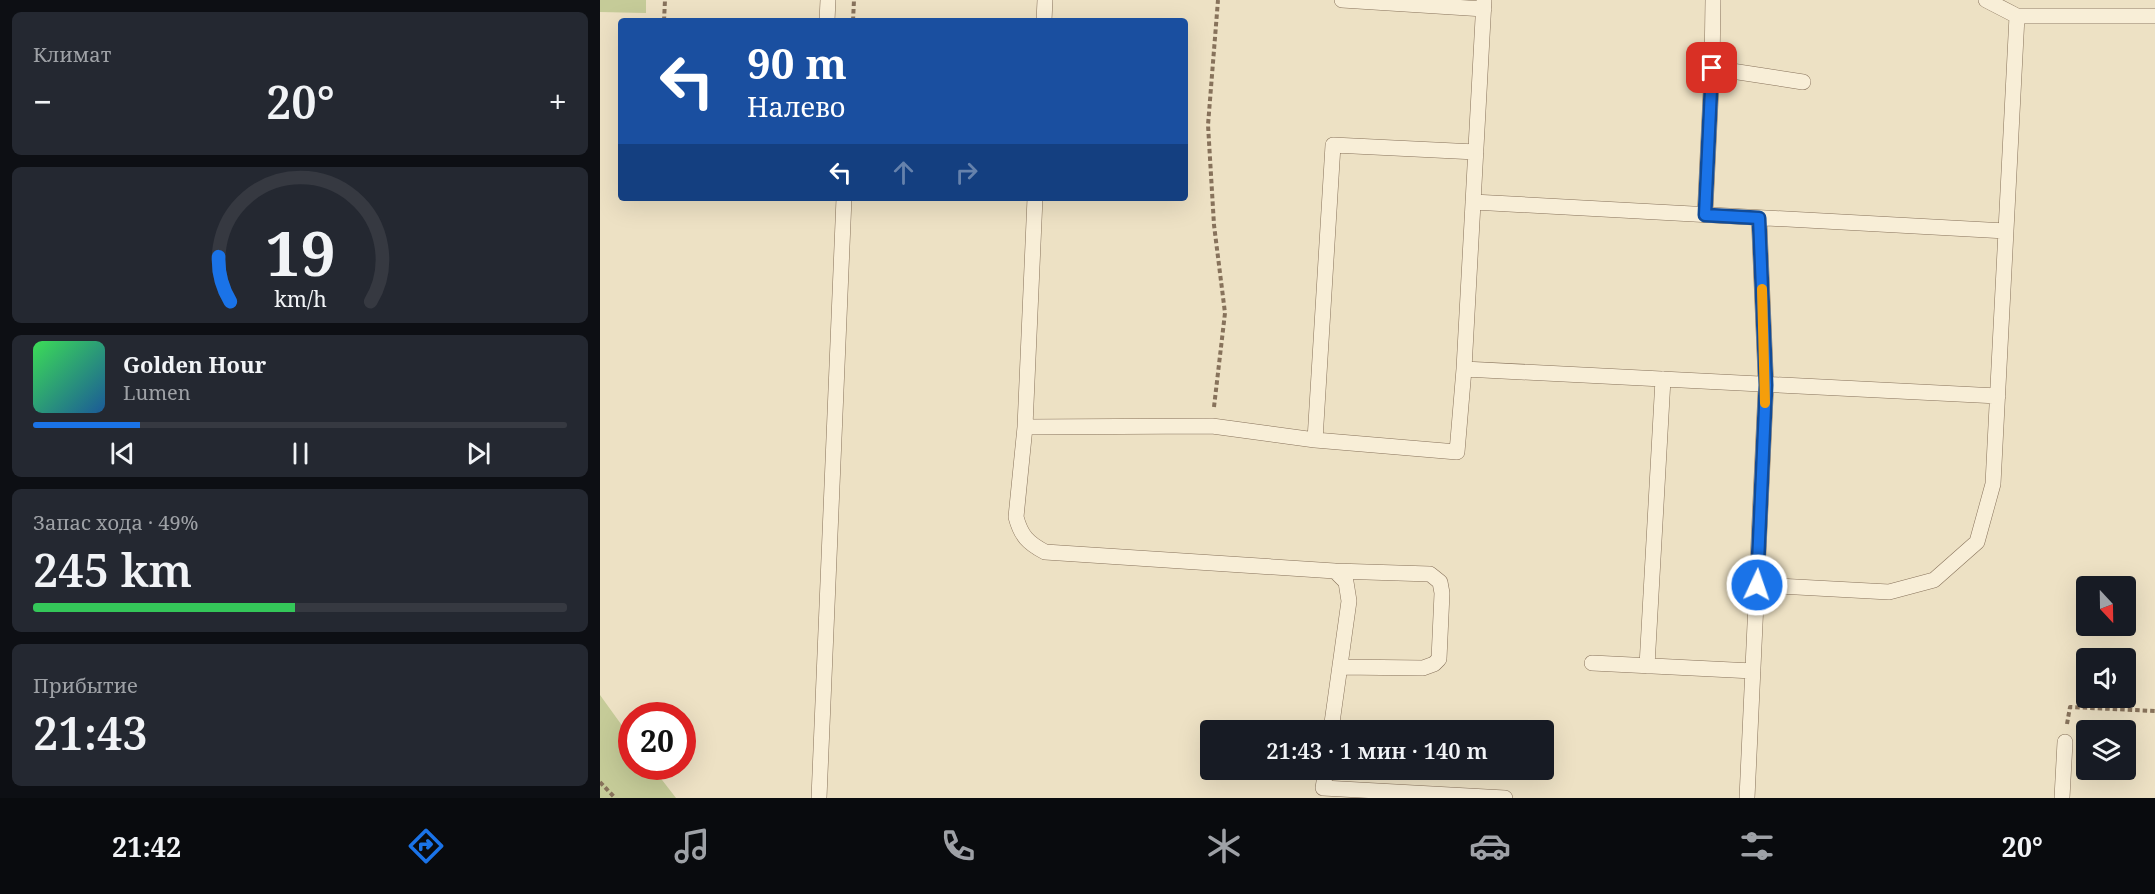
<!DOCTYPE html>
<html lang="ru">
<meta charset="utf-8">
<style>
:root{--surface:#171b24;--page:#242831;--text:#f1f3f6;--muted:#9ea1a6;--line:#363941;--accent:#1a73e8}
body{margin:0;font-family:"Noto Serif",serif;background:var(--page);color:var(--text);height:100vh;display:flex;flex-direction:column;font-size:22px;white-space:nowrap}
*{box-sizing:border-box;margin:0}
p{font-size:20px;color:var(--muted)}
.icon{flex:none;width:33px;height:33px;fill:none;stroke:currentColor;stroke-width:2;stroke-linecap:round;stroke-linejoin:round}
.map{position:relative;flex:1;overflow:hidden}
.panel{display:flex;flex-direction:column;gap:12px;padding:12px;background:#0d0f14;width:600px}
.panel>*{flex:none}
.banner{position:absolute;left:18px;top:18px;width:570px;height:183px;border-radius:6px;box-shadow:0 6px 24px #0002;background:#1a4fa0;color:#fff;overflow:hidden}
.needle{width:39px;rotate:158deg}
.buttons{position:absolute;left:1476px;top:576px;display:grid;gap:12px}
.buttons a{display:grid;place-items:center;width:60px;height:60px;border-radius:6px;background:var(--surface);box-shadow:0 6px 24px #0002;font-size:30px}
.speed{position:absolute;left:18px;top:702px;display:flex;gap:12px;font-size:30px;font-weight:700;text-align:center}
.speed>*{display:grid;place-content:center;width:78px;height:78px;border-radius:50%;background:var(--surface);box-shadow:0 6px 24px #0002;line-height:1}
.speed .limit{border:9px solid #d22;background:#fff;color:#111}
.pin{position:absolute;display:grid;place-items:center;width:51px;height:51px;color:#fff;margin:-26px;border-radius:12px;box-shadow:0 3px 9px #0006}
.me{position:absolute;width:66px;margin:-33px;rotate:3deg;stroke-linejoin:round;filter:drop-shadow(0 0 4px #0008)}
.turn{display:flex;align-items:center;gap:21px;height:126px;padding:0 30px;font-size:27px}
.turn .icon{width:78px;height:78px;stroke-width:2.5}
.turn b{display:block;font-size:42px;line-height:51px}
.lanes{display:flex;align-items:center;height:57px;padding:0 30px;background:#0003;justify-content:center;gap:30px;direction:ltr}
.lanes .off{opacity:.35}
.big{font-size:45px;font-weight:600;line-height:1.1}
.panel .tile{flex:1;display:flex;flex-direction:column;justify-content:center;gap:9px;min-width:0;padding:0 21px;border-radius:9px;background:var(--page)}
.panel .dial{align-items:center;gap:0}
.dial svg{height:156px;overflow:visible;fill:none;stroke:var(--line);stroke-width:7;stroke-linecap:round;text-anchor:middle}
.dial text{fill:var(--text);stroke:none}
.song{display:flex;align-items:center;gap:18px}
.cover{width:72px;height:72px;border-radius:9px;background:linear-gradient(135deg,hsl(130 70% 55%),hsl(210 70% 35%))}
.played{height:6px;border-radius:3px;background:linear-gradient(90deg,var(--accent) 20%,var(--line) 20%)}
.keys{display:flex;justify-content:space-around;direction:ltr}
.heat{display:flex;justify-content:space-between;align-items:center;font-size:33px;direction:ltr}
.charge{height:9px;border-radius:4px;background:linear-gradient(90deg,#34c759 49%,var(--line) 0)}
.trip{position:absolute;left:600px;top:720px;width:354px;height:60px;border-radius:6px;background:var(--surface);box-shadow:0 6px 24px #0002;font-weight:600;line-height:60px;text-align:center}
.tab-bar{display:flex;height:96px;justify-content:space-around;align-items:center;background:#090b0e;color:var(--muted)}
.tab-bar .icon{width:42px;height:42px}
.tab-bar .on{color:var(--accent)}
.tab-bar b{font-size:27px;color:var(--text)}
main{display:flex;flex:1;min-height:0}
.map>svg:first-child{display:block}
.green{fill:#c5cb98}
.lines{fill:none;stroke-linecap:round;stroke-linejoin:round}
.service-casing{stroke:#87725b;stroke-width:16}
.path{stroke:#87725b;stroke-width:4;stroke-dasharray:4.5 3;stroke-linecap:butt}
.service{stroke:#f8eed7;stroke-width:15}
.route-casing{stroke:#114b97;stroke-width:15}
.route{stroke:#1a73e8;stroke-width:10}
.slow{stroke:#f59e0b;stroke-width:10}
</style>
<main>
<section class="panel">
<div class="tile"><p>Климат</p>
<div class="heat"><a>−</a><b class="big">20°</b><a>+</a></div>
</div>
<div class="tile dial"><svg viewBox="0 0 100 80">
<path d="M14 69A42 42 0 1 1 86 69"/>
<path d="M14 69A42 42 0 0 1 8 46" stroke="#1a73e8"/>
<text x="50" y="56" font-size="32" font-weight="700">19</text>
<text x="50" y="72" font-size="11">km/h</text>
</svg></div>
<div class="tile">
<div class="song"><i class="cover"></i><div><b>Golden Hour</b><p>Lumen</p></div></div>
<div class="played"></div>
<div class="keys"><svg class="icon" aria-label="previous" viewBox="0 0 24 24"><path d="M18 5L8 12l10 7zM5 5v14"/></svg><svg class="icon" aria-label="pause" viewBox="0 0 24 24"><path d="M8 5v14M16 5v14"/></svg><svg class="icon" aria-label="next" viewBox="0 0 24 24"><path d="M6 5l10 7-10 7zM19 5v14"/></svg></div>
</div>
<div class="tile"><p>Запас хода · 49%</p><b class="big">245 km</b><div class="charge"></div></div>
<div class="tile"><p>Прибытие</p><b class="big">21:43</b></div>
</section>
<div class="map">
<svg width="1555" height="798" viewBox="0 0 1555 798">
<rect width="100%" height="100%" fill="#ede1c4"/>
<!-- green -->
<path class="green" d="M0 0H46V13L0 12Z
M0 695 31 738 32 766 52 767 76 798H0Z"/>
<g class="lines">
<defs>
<path id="service" d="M742 0 884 9
M1386 0 1417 16H1555
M227 21 228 0
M444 21 445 0
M1112 68 1203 82
M435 198 425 427 416 517C421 536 428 543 445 552L735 571 746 582 749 601 731 730
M873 202 1406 231
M1105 215 1112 68 1113 0
M864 369 1398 396
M425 427 612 426 715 440 857 452 864 369 884 0
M715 440 733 145 876 152
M735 571 830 574 840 582 842 593 839 659 834 664 823 668 740 667
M1157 585 1289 592 1334 580 1377 542 1393 484 1417 16
M992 663 1153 671
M1047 666 1063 379
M726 770 723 788 905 798
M219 798 244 198
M1147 798 1166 385 1159 218
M1462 798 1465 742"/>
</defs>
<!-- service casing -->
<use href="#service" class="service-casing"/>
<!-- path -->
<path class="path" d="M64 21 65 0
M253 21 254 0
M614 407 625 313 614 225 608 125 618 0
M1467 724 1470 707 1555 711
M0 782 15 798"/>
<!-- service -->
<use href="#service" class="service"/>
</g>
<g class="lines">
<defs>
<path id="route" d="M1112 68 1105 215 1159 218 1166 385 1157 585"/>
</defs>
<!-- route casing -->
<use href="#route" class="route-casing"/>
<!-- route -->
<use href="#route" class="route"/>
<!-- slow -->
<path class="slow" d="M1162 289 1165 403"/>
</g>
</svg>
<div class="buttons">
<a><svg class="needle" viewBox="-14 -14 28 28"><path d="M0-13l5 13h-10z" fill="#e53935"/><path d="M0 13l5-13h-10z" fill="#9ea1a6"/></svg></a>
<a><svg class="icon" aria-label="sound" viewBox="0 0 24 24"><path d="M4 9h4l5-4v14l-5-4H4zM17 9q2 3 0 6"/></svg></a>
<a><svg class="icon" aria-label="layers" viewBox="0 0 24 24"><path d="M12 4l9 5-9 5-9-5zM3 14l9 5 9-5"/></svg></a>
</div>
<div class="speed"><div class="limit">20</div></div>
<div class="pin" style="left:1112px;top:68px;background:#d93025"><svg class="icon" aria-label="arrive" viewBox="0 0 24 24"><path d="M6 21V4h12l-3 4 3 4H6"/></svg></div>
<svg class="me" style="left:1157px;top:585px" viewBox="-20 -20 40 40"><circle r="17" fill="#1a73e8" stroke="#fff" stroke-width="3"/><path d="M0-11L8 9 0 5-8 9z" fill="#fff"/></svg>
<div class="trip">21:43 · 1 мин · 140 m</div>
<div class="banner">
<div class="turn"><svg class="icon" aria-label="left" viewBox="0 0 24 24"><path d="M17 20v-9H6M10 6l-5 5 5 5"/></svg><div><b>90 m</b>Налево</div></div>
<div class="lanes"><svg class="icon" aria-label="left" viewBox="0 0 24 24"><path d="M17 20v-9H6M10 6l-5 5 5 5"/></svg><svg class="icon off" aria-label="ahead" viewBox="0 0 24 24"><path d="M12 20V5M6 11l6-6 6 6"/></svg><svg class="icon off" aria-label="right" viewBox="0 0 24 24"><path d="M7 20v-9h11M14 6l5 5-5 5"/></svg></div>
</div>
</div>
</main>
<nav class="tab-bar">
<b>21:42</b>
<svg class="icon on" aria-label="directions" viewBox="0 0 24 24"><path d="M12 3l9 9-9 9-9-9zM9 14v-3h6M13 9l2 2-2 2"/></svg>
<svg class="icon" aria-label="music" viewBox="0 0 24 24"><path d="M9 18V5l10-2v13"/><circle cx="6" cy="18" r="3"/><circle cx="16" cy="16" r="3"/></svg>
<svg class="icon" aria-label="phone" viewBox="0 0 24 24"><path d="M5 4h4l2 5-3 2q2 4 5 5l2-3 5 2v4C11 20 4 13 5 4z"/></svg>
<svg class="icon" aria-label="climate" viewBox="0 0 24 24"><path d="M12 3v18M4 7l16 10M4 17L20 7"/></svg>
<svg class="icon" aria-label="car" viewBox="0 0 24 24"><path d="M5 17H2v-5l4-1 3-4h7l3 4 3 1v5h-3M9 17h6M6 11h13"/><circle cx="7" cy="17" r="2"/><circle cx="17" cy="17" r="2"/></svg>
<svg class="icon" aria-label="filters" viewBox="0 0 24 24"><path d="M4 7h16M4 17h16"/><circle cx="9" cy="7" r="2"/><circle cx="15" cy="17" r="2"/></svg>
<b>20°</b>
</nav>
